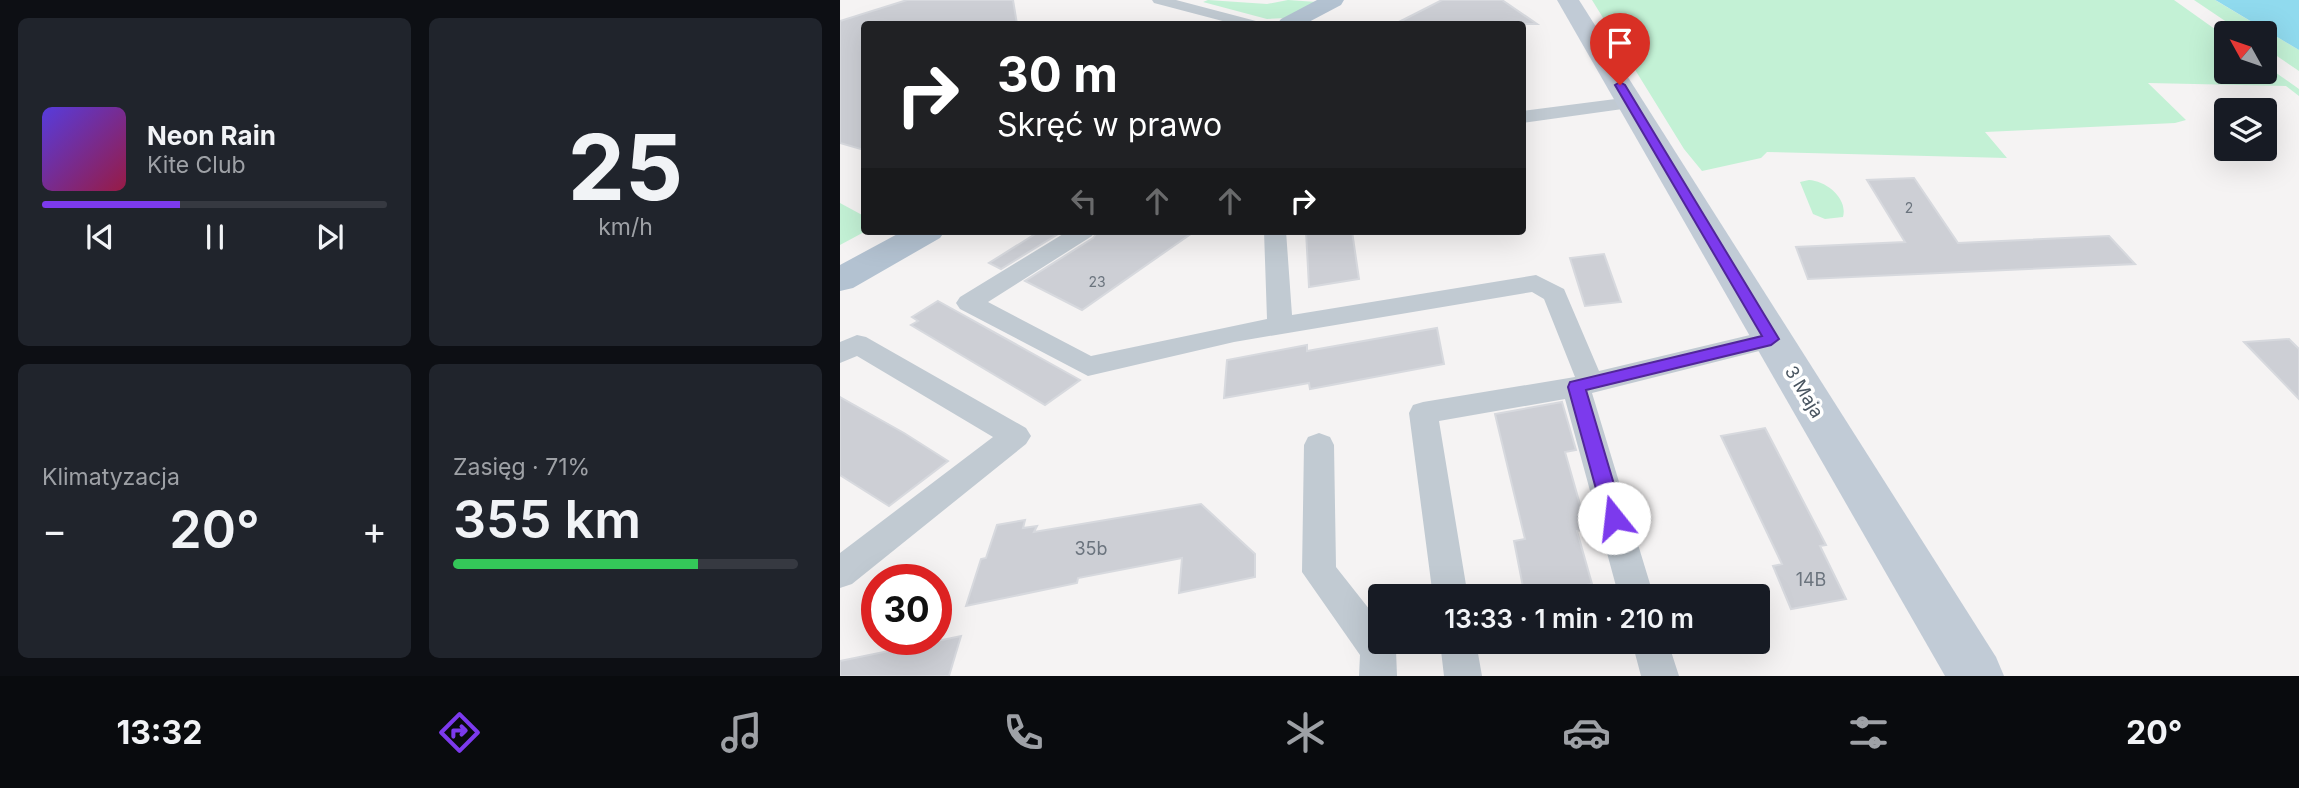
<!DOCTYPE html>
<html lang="pl">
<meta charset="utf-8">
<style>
:root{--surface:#171b24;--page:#20242c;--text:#f1f3f6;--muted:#9ea1a6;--line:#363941;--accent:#7c3aed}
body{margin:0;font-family:Inter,sans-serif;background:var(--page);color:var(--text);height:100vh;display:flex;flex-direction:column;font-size:26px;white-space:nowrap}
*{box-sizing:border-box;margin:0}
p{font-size:23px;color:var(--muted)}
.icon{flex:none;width:38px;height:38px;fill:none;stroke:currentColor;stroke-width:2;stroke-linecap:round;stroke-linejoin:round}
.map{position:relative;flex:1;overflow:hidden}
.panel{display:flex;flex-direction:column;gap:18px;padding:18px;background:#0d0f14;width:840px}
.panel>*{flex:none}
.top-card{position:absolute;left:21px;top:21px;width:665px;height:214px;border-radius:7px;box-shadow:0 7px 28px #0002;background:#202124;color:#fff;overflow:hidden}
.needle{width:46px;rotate:310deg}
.tools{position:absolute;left:1374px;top:21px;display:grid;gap:14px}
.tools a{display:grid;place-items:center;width:63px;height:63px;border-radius:7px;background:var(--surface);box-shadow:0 7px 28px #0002;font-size:35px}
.speed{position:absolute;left:21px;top:564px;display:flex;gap:14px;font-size:35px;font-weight:700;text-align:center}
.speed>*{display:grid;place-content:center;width:91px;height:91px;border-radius:50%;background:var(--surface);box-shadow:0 7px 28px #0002;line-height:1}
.speed .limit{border:10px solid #d22;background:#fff;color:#111}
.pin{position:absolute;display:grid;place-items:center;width:60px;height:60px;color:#fff;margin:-72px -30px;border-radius:50% 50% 50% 0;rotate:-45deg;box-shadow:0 0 7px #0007}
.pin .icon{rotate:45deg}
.me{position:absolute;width:77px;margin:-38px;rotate:344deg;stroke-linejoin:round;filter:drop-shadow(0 0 5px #0008)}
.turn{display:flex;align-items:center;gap:24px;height:147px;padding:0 21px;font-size:32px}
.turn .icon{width:91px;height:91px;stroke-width:2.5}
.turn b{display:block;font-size:49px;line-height:60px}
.lanes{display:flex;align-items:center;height:66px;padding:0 21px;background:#0003;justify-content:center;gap:35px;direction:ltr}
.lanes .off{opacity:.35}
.big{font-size:52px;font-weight:600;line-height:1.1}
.panel .tile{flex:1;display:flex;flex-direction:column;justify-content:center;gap:10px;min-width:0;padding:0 24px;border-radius:10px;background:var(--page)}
.panel .dial{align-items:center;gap:0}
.dial b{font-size:91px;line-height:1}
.song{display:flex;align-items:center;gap:21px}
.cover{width:84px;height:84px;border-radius:10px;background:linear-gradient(135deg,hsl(250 70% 55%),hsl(340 70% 35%))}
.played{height:7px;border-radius:4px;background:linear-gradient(90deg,var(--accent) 40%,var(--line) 40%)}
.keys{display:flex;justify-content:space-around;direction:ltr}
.heat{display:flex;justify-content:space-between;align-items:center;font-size:38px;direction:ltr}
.charge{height:10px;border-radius:5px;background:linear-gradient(90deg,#34c759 71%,var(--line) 0)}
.panel .tiles{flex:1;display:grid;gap:18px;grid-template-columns:repeat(2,1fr)}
.trip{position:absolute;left:528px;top:584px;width:402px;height:70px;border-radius:7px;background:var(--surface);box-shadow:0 7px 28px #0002;font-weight:600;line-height:70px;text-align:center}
.dock{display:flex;height:112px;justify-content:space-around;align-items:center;background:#090b0e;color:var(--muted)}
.dock .icon{width:49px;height:49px}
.dock .active{color:var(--accent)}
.dock b{font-size:32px;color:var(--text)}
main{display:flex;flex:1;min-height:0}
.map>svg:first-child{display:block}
.green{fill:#c3f1d5}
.water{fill:#90daee}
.building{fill:#cdcfd5;stroke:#d7d9de;stroke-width:2}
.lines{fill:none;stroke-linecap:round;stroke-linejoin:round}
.street{fill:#c1cad2;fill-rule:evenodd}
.secondary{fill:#c1cbd6;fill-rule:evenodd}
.primary{fill:#b3c2d1;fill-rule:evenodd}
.route{fill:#7c3aed;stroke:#51269a;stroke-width:2}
.labels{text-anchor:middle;stroke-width:7;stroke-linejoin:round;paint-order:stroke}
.number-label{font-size:14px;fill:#6b747e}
.street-label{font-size:18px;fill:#4a5661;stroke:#fff}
.near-number-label{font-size:18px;fill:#6b747e}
</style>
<main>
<section class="panel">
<div class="tiles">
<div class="tile">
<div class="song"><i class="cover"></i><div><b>Neon Rain</b><p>Kite Club</p></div></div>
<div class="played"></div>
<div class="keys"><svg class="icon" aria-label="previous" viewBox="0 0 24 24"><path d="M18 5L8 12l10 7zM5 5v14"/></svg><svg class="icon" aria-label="pause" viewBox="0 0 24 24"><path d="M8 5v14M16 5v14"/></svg><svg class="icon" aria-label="next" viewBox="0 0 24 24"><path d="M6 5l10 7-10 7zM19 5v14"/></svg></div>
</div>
<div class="tile dial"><b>25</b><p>km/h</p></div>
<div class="tile"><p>Klimatyzacja</p>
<div class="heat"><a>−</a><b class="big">20°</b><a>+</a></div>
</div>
<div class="tile"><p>Zasięg · 71%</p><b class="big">355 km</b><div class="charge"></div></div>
</div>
</section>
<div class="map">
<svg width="1459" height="676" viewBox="0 0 1459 676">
<rect width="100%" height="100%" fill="#f5f3f3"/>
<!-- green -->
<path class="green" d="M368 0 427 4 448 0 477 2 446 18 427 19 363 2Z
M752 0H1334L1386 37V72H1424L1425 65 1459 89V96L1446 86 1308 83 1346 120 1335 123 1145 132 1167 158 927 152 921 158 862 171 844 149Z
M1354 0H1375L1459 50V71L1425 48 1424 33H1403Z
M969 180C986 181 1008 198 1003 217L985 219 973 214 960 182Z
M0 203 24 216 26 231 0 245Z"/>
<!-- water -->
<path class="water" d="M1375 0H1459V50L1377 1Z"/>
<!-- building -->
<path class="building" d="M67 0H173L177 24H24V150L0 143V21Z
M602 0H662L697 24H555Z
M1074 178 1118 243 1269 236 1295 264 968 279 956 247 1065 242 1027 180Z
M200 231H223L161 269 149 263Z
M258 231H355L242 310 185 281 253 238Z
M466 231H512L519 279 469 287Z
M764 254 781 302 745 306 730 258Z
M98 301 240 380 205 405 71 325 78 321 72 317Z
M597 328 604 364 470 389 469 383 384 398 387 360 467 345V351Z
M1449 339 1459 349V399L1404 342Z
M0 397 64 433 108 461 49 506 0 475Z
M722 402 736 450 725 452 747 529 737 531 752 584 685 597 674 541 685 539 655 414Z
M925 428 986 545 980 546 1006 599 951 609 933 566 942 564 881 436Z
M361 504 415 554V577L339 593 342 558 238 578 237 583 126 606 141 559 146 558 157 525 185 520 183 528 197 526 194 532Z
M121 636 109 676H0V661Z"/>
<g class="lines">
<!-- street -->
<path class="street" d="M312 0H336L416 21 418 24H394L314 3Z
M791 97 800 103 797 107 682 123V111Z
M228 231H255L252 236 148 302 251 356 427 319 424 231H446L452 315 696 275 724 289 759 371 931 330 940 333 944 339 940 345 931 348 752 393 814 597H779L725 399 599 421 628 597H593L569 413 573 405 583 402 735 377 704 299 692 292 394 342 248 376 120 309 116 303 120 297Z
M17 335 26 337 186 428 191 436 186 444 12 584 0 588V553L153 437 17 356 0 363V342Z
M479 433 490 437 494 445 496 567 541 624V642H553L556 650 557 676H519L520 655 462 572 464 445 468 437Z
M600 642H636L642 676H604Z
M792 642H828L839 676H801Z"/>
<!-- secondary -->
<path class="secondary" d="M717 0H739L1156 657 1164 676H1105Z"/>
<!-- primary -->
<path class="primary" d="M477 0H504L501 5 465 24H437L441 19Z
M63 231H105L100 238 13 288 0 291V265Z"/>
</g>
<!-- route -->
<path class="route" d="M780 82 785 85 939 339 931 345 746 390 784 518 781 524 774 526 767 524 764 518 728 387 730 382 922 336 775 85Z"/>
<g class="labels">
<!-- number labels -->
<g class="number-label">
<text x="1069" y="213">2</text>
<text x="257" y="287">23</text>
</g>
<!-- street labels -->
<g class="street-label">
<text transform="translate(964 392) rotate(59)" y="6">3 Maja</text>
</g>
<!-- near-number labels -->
<g class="near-number-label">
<text x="251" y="555">35b</text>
<text x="971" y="586">14B</text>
</g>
</g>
</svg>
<div class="tools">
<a><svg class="needle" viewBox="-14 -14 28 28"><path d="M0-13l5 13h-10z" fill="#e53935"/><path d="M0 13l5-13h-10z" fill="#9ea1a6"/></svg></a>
<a><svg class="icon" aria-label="layers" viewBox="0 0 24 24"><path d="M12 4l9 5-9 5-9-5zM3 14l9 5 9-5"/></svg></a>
</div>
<div class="speed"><div class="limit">30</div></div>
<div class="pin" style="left:780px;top:85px;background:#d93025"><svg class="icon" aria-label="arrive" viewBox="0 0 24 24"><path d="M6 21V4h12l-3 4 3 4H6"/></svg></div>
<svg class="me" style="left:774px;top:518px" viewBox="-20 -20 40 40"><circle r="19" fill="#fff"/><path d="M0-13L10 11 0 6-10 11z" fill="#7c3aed"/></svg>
<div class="trip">13:33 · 1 min · 210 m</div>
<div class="top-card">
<div class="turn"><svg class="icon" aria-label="right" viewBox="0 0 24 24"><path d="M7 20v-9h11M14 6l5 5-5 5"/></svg><div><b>30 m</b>Skręć w prawo</div></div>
<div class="lanes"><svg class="icon off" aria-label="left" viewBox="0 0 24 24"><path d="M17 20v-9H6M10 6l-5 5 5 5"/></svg><svg class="icon off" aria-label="ahead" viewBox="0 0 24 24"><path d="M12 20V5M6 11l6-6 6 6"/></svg><svg class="icon off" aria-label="ahead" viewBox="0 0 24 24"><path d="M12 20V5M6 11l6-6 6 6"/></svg><svg class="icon" aria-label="right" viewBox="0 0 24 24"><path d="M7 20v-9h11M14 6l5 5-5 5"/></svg></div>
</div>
</div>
</main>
<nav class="dock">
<b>13:32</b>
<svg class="icon active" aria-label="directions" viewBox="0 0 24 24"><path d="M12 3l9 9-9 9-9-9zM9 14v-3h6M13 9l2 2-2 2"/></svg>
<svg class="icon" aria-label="music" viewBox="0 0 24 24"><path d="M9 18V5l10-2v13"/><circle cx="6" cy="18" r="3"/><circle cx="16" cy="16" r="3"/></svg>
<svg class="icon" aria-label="phone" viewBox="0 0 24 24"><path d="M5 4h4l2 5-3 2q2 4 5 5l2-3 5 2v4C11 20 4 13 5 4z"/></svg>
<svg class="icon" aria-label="climate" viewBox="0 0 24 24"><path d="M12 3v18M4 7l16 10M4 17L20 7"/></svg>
<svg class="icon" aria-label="car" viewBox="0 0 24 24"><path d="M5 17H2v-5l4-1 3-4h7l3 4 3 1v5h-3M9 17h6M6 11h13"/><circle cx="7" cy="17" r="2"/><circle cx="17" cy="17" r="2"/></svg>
<svg class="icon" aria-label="filters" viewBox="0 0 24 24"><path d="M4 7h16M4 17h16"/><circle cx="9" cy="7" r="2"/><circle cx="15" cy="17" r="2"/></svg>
<b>20°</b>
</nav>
